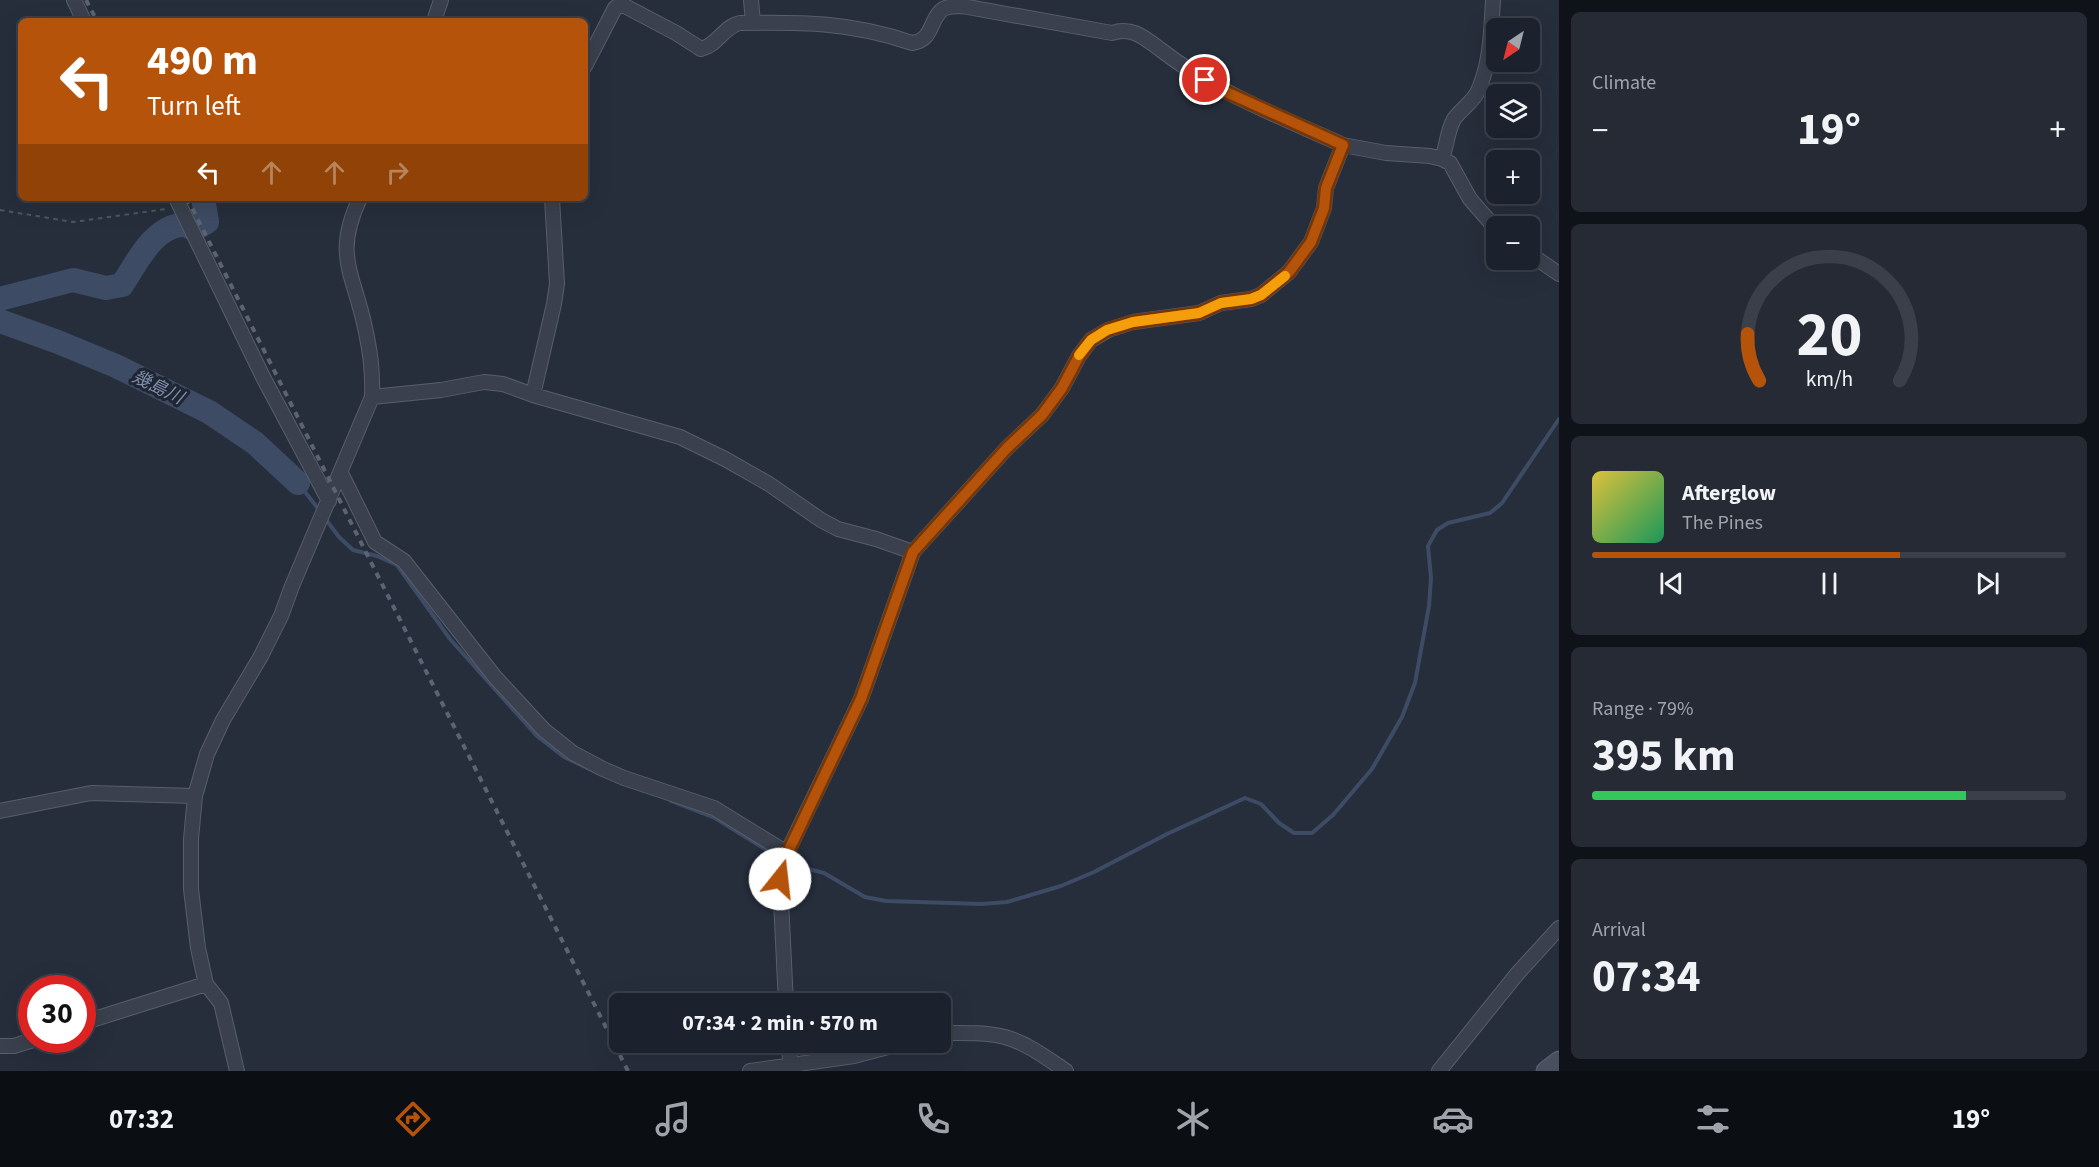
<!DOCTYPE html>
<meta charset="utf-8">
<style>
:root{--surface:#1c222d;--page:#252a35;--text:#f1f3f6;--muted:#a0a4aa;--line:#3a3f49;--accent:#b45309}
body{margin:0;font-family:"Source Sans 3","Noto Sans JP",sans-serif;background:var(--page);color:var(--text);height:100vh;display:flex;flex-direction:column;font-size:22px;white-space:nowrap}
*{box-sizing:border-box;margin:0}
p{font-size:20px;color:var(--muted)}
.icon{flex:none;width:33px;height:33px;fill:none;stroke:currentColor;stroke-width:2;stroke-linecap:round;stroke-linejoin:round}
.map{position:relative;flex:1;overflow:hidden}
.side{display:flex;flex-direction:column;gap:12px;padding:12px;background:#0f1319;width:540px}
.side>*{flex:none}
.guide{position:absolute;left:18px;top:18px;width:570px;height:183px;border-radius:9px;box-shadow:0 6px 24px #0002,0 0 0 2px var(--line);background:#b45309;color:#fff;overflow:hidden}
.needle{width:39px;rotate:215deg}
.tools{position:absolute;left:1486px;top:18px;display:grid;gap:12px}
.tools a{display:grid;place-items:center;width:54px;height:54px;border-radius:9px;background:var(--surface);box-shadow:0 6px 24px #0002,0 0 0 2px var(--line);font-size:30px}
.speed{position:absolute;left:18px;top:975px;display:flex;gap:12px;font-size:30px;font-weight:700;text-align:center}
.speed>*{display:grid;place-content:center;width:78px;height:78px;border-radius:50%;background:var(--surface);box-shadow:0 6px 24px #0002,0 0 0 2px var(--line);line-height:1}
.speed .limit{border:9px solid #d22;background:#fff;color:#111}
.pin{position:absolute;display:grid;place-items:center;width:51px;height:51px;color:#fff;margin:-26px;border:3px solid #fff;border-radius:50%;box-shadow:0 2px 6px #0007}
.me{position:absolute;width:66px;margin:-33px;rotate:16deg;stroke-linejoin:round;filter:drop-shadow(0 0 4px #0008)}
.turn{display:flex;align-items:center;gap:21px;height:126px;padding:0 30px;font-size:27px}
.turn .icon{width:78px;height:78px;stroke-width:2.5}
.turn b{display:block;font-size:42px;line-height:51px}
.lanes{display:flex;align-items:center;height:57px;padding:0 30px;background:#0003;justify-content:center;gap:30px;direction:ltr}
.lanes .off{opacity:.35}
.big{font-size:45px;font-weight:700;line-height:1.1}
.side .card{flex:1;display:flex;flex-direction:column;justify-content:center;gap:9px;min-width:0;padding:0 21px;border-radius:9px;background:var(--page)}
.side .dial{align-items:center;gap:0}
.dial svg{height:156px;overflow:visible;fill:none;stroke:var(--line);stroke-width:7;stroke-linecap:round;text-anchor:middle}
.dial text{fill:var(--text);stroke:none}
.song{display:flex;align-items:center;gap:18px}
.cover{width:72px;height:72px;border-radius:9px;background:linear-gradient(135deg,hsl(50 70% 55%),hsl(150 70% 35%))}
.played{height:6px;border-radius:3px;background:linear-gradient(90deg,var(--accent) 65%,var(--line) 65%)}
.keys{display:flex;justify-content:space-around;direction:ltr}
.heat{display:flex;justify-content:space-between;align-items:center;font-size:33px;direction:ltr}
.charge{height:9px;border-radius:4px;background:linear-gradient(90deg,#34c759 79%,var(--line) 0)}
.trip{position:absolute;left:609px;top:993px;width:342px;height:60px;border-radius:9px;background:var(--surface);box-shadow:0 6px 24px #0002,0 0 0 2px var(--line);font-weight:700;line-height:60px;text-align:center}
.tab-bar{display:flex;height:96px;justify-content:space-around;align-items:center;background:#0b0e12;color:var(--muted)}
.tab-bar .icon{width:42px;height:42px}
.tab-bar .active{color:var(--accent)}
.tab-bar b{font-size:27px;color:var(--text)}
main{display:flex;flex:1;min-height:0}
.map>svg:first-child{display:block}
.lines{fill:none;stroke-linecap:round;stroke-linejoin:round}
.stream{stroke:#3d4b64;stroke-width:4}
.river{stroke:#3d4b64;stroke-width:24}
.minor-casing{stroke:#585e6b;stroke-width:16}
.secondary-casing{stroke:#585e6b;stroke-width:21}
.path{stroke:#48595d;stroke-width:2;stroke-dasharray:4.5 4.5;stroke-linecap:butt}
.minor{stroke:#3a404d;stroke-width:14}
.secondary{stroke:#484f5f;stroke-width:18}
.rail{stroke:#5c6473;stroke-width:4;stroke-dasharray:6 6;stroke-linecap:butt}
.route-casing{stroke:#753606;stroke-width:15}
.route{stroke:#b45309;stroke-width:10}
.slow{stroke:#f59e0b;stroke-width:10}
.labels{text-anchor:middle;stroke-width:6;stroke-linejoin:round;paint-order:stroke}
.water-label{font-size:18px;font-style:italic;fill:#7f90ad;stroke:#1f2532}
</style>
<main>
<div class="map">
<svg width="1559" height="1071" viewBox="0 0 1559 1071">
<rect width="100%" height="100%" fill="#262e3c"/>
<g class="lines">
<!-- stream -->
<path class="stream" d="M298 483 320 511
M324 517 339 537 353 550 377 556 397 565 450 639 537 736 564 757 600 774
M671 801 715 818 781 859
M788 862 800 867 824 873 865 897 886 901 982 904 1007 902 1061 886 1094 872 1167 834 1245 798 1261 804 1279 823 1294 833H1312L1333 815 1372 769 1402 717 1415 683 1429 606 1431 578 1428 546 1437 530 1448 523 1490 513 1502 503 1559 419"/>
<!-- river -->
<path class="river" d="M0 299 73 280 106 288 122 285C136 264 153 227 182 225 186 225 191 228 195 229L207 222 203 198
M0 321 58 342 116 366 209 412 255 443 298 483"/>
<defs>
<path id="minor" d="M74 0 84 21
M751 0 753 22
M434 21 441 0
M585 66 615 8 621 4 676 33 701 49C718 45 724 26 740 23 802 22 852 22 912 43 934 40 929 19 943 9 948 6 956 6 962 6L1112 33C1132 26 1145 38 1161 50 1215 92 1281 117 1343 145
M1442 159C1447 145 1447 132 1454 119 1461 109 1473 102 1478 91 1491 62 1491 31 1493 0
M176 198 263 377 329 501
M1530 254 1559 274
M533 395 680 437 725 459 769 484 821 520 838 529 876 539 913 552
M372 397 441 390 484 382 503 384 533 395 554 304 557 284 552 198
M341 473 375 542 404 561 495 677 544 730 573 753 603 769 624 778 714 808 787 853 782 864 780 879 786 1004
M0 811 91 793 195 796
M787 853 861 699 913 552 1007 448 1042 415 1062 388 1079 356 1091 340 1108 330 1133 322 1199 313 1221 303 1251 299 1261 295 1289 272 1311 242 1324 208 1326 188 1343 145 1386 153 1430 156 1442 159 1450 163 1470 199 1497 230
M82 1023 206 984
M940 1033C962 1033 984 1032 1005 1037 1027 1043 1048 1059 1066 1071
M789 1042 790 1064
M0 1046H14L33 1040
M237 1071 221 1003 206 984 198 948 191 889V839L195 796 207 754 223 720 261 656 281 616 292 586 372 397C373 370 370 350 364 323 352 271 334 253 360 198
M750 1071 854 1056 907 1042
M1439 1071 1517 974 1559 928"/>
<path id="secondary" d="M1546 1071 1559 1061"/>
</defs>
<!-- minor casing -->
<use href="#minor" class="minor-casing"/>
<!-- secondary casing -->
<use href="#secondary" class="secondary-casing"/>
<!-- path -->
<path class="path" d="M0 210 73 222 166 209"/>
<!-- minor -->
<use href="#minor" class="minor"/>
<!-- secondary -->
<use href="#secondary" class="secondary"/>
<!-- rail -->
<path class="rail" d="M86 0 97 21
M187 198 628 1071"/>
</g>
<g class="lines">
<defs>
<path id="route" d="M780 879 782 864 786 856 861 699 913 552 1007 448 1042 415 1062 388 1079 356 1091 340 1107 330 1133 322 1199 313 1221 303 1251 299 1261 295 1289 272 1311 242 1324 208 1326 188 1343 145 1224 91 1205 80"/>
</defs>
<!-- route casing -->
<use href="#route" class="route-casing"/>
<!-- route -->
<use href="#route" class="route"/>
<!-- slow -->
<path class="slow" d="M1079 355 1091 340 1107 330 1133 322 1199 313 1221 303 1251 299 1261 295 1285 276"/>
</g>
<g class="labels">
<!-- water labels -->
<g class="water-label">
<text transform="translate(158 387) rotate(26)" y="6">幾島川</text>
</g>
</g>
</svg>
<div class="tools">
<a><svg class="needle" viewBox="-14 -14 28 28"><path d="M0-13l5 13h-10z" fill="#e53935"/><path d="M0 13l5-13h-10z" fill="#a0a4aa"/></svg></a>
<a><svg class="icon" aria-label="layers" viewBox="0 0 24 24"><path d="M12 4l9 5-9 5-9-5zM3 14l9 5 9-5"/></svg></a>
<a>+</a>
<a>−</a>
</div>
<div class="speed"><div class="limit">30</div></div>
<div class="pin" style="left:1205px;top:80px;background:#d93025"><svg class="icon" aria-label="arrive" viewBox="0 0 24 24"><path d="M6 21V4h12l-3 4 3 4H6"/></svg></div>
<svg class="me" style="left:780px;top:879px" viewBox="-20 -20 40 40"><circle r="19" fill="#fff"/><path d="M0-13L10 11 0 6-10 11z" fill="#b45309"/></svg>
<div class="trip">07:34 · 2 min · 570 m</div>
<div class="guide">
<div class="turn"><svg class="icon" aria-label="left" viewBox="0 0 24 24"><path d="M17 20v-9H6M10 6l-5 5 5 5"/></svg><div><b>490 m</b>Turn left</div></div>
<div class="lanes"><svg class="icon" aria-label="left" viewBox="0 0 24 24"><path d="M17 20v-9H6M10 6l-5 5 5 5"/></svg><svg class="icon off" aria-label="ahead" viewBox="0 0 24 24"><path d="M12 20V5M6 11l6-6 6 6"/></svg><svg class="icon off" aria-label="ahead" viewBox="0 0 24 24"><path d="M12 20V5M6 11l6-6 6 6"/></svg><svg class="icon off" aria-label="right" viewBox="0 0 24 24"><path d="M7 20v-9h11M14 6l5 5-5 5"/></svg></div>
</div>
</div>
<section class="side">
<div class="card"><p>Climate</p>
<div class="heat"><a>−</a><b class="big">19°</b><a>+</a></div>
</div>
<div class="card dial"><svg viewBox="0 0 100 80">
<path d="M14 69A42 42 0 1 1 86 69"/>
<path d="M14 69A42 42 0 0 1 8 45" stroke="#b45309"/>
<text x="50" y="56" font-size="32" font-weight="700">20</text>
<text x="50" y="72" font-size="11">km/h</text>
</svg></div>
<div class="card">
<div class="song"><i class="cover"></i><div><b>Afterglow</b><p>The Pines</p></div></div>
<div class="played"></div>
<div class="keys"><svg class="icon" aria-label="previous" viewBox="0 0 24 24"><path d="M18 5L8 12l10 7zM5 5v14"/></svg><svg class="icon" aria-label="pause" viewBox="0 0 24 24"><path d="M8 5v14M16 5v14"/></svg><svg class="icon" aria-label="next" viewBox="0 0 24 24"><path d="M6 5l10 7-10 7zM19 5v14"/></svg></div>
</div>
<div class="card"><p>Range · 79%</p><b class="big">395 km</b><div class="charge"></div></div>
<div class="card"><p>Arrival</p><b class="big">07:34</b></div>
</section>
</main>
<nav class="tab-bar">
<b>07:32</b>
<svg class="icon active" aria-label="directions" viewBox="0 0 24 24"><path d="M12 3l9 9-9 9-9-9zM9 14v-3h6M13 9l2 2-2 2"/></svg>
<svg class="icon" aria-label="music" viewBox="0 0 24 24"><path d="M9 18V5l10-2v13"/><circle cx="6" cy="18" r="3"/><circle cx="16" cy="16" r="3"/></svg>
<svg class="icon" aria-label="phone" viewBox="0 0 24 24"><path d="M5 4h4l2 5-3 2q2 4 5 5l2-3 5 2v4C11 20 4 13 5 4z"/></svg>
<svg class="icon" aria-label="climate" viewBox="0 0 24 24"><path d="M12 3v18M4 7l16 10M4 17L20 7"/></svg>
<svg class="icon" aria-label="car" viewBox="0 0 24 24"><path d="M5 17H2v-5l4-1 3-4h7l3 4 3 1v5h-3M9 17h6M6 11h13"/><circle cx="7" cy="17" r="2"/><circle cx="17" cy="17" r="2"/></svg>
<svg class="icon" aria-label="filters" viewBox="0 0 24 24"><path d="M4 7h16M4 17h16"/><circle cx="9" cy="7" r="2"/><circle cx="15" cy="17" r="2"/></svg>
<b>19°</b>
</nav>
